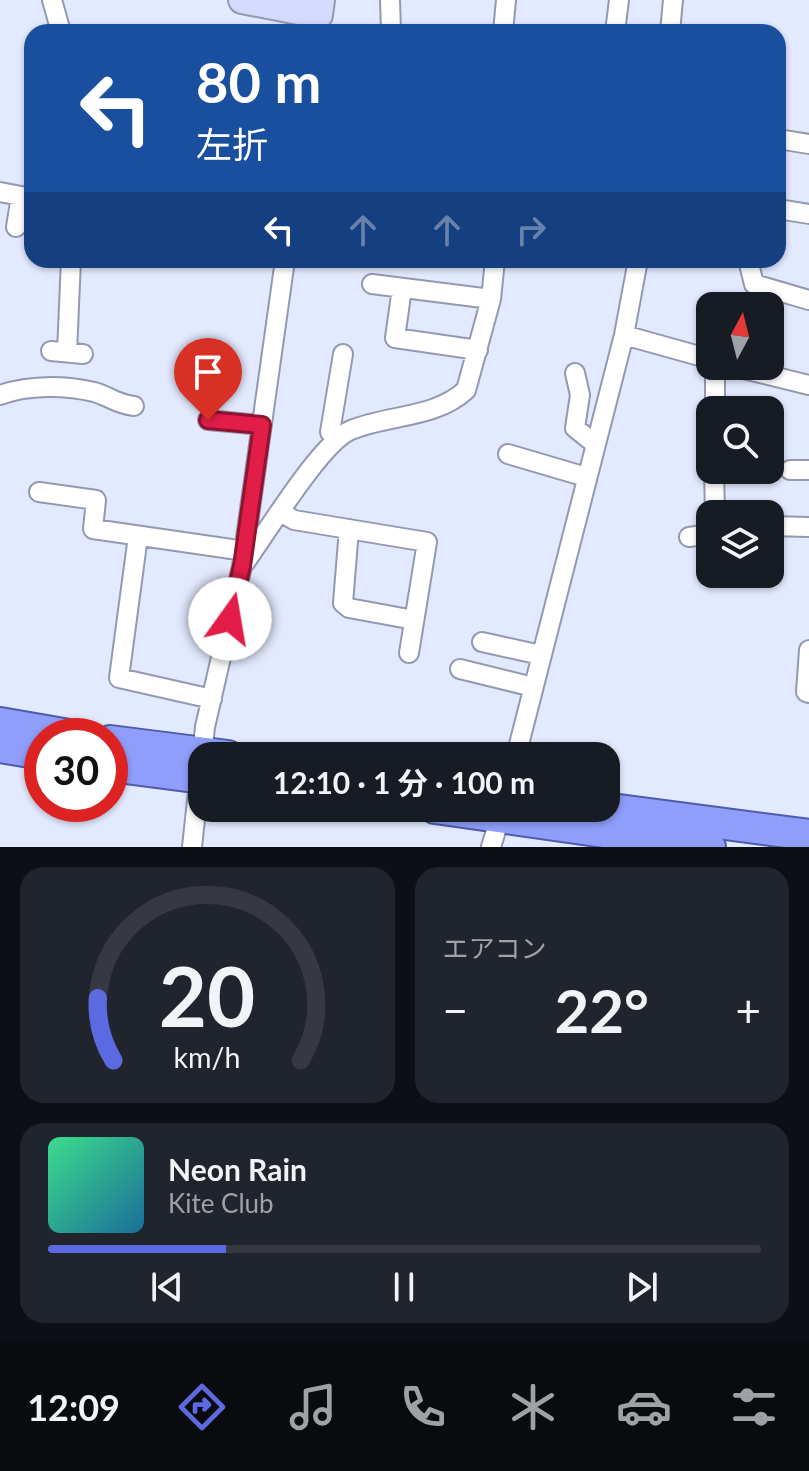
<!DOCTYPE html>
<html lang="ja">
<meta charset="utf-8">
<style>
:root{--surface:#171b24;--page:#20242c;--text:#f1f3f6;--muted:#9ea1a6;--line:#363941;--accent:#5b6ae1}
body{margin:0;font-family:Lato,"Noto Sans JP",sans-serif;background:var(--page);color:var(--text);height:100vh;display:flex;flex-direction:column;font-size:30px;white-space:nowrap}
*{box-sizing:border-box;margin:0}
p{font-size:26px;color:var(--muted)}
.icon{flex:none;width:44px;height:44px;fill:none;stroke:currentColor;stroke-width:2;stroke-linecap:round;stroke-linejoin:round}
.map{position:relative;height:847px;overflow:hidden}
.sheet{display:flex;flex-direction:column;gap:20px;padding:20px;background:#0d0f14;flex:1}
.sheet>*{flex:none}
.hud{position:absolute;left:24px;top:24px;width:762px;height:244px;border-radius:24px;box-shadow:0 2px 6px #0004;background:#1a4fa0;color:#fff;overflow:hidden}
.needle{width:52px;rotate:7deg}
.fabs{position:absolute;left:696px;top:292px;display:grid;gap:16px}
.fabs a{display:grid;place-items:center;width:88px;height:88px;border-radius:16px;background:var(--surface);box-shadow:0 2px 6px #0004;font-size:40px}
.speed{position:absolute;left:24px;top:718px;display:flex;gap:16px;font-size:40px;font-weight:700;text-align:center}
.speed>*{display:grid;place-content:center;width:104px;height:104px;border-radius:50%;background:var(--surface);box-shadow:0 2px 6px #0004;line-height:1}
.speed .limit{border:12px solid #d22;background:#fff;color:#111}
.pin{position:absolute;display:grid;place-items:center;width:68px;height:68px;color:#fff;margin:-82px -34px;border-radius:50% 50% 50% 0;rotate:-45deg;box-shadow:0 0 8px #0007}
.pin .icon{rotate:45deg}
.me{position:absolute;width:88px;margin:-44px;rotate:13deg;stroke-linejoin:round;filter:drop-shadow(0 0 6px #0008)}
.turn{display:flex;align-items:center;gap:28px;height:168px;padding:0 40px;font-size:36px}
.turn .icon{width:104px;height:104px;stroke-width:2.5}
.turn b{display:block;font-size:56px;line-height:68px}
.lanes{display:flex;align-items:center;height:76px;padding:0 40px;background:#0003;justify-content:center;gap:40px;direction:ltr}
.lanes .off{opacity:.35}
.big{font-size:60px;font-weight:700;line-height:1.1}
.sheet .widget{flex:1;display:flex;flex-direction:column;justify-content:center;gap:12px;min-width:0;padding:0 28px;border-radius:24px;background:var(--page)}
.sheet .dial{align-items:center;gap:0}
.dial svg{height:208px;overflow:visible;fill:none;stroke:var(--line);stroke-width:7;stroke-linecap:round;text-anchor:middle}
.dial text{fill:var(--text);stroke:none}
.song{display:flex;align-items:center;gap:24px}
.cover{width:96px;height:96px;border-radius:12px;background:linear-gradient(135deg,hsl(150 70% 55%),hsl(200 70% 35%))}
.played{height:8px;border-radius:4px;background:linear-gradient(90deg,var(--accent) 25%,var(--line) 25%)}
.keys{display:flex;justify-content:space-around;direction:ltr}
.heat{display:flex;justify-content:space-between;align-items:center;font-size:44px;direction:ltr}
.sheet .tiles{flex:1;display:grid;gap:20px;grid-template-columns:1fr 1fr}
.widget:last-child{grid-column:span 2}
.trip{position:absolute;left:188px;top:742px;width:432px;height:80px;border-radius:24px;background:var(--surface);box-shadow:0 2px 6px #0004;font-weight:700;line-height:80px;text-align:center}
.tabs{display:flex;height:128px;justify-content:space-around;align-items:center;background:#090b0e;color:var(--muted)}
.tabs .icon{width:56px;height:56px}
.tabs .active{color:var(--accent)}
.tabs b{font-size:36px;color:var(--text)}
.map>svg:first-child{display:block}
.lines{fill:none;stroke-linecap:round;stroke-linejoin:round}
.minor-casing{stroke:#9299b1;stroke-width:22}
.secondary-casing{stroke:#9299b1;stroke-width:30}
.trunk-casing{stroke:#4e5baa;stroke-width:34}
.minor{stroke:#fff;stroke-width:18}
.secondary{stroke:#d5dafd;stroke-width:26}
.trunk{stroke:#8e9efa;stroke-width:30}
.route-casing{stroke:#92132f;stroke-width:20}
.route{stroke:#e11d48;stroke-width:14}
</style>
<div class="map">
<svg width="809" height="847" viewBox="0 0 809 847">
<rect width="100%" height="100%" fill="#e3e9fe"/>
<g class="lines">
<defs>
<path id="minor" d="M52 0 61 32
M390 0 391 32
M503 32 506 0
M615 32 619 0
M670 32 673 0
M778 139 809 144
M0 192 32 198
M778 209 809 214
M16 227 21 196
M748 260 754 284 809 300
M372 284 491 299
M402 288 395 338 478 350
M624 335 710 359
M51 351 83 354
M67 352 71 260
M731 366 809 385
M575 373 580 395 575 428 594 443
M0 395C28 385 64 385 94 392 109 396 116 404 134 406
M715 410V366
M208 420 262 425
M336 439 330 432 343 354
M508 454 586 477
M714 470 715 514
M790 470H809
M39 492 96 500 93 529 245 551
M282 513 294 520 427 542 409 653
M770 526 809 527
M349 529 343 603 349 608 414 620
M138 536 119 678 212 699
M689 537 710 534
M244 564C266 534 321 442 351 430 390 414 434 419 466 390L491 299 495 260
M482 642 541 655
M809 650 806 692 809 693
M460 669 533 687
M516 756 624 335 638 260
M192 847 205 727 242 566 285 260
M491 847 502 811"/>
<path id="secondary" d="M242 0 319 15 321 0"/>
<path id="trunk" d="M0 723 75 736
M110 741 228 756
M0 747 42 754
M110 766 202 778
M435 808 710 847
M604 808 809 835"/>
</defs>
<!-- minor casing -->
<use href="#minor" class="minor-casing"/>
<!-- secondary casing -->
<use href="#secondary" class="secondary-casing"/>
<!-- trunk casing -->
<use href="#trunk" class="trunk-casing"/>
<!-- minor -->
<use href="#minor" class="minor"/>
<!-- secondary -->
<use href="#secondary" class="secondary"/>
<!-- trunk -->
<use href="#trunk" class="trunk"/>
</g>
<g class="lines">
<defs>
<path id="route" d="M208 420 262 425 242 566 230 619"/>
</defs>
<!-- route casing -->
<use href="#route" class="route-casing"/>
<!-- route -->
<use href="#route" class="route"/>
</g>
</svg>
<div class="fabs">
<a><svg class="needle" viewBox="-14 -14 28 28"><path d="M0-13l5 13h-10z" fill="#e53935"/><path d="M0 13l5-13h-10z" fill="#9ea1a6"/></svg></a>
<a><svg class="icon" aria-label="search" viewBox="0 0 24 24"><circle cx="10" cy="10" r="6"/><path d="M15 15l6 6"/></svg></a>
<a><svg class="icon" aria-label="layers" viewBox="0 0 24 24"><path d="M12 4l9 5-9 5-9-5zM3 14l9 5 9-5"/></svg></a>
</div>
<div class="speed"><div class="limit">30</div></div>
<div class="pin" style="left:208px;top:420px;background:#d93025"><svg class="icon" aria-label="arrive" viewBox="0 0 24 24"><path d="M6 21V4h12l-3 4 3 4H6"/></svg></div>
<svg class="me" style="left:230px;top:619px" viewBox="-20 -20 40 40"><circle r="19" fill="#fff"/><path d="M0-13L10 11 0 6-10 11z" fill="#e11d48"/></svg>
<div class="trip">12:10 · 1 分 · 100 m</div>
<div class="hud">
<div class="turn"><svg class="icon" aria-label="left" viewBox="0 0 24 24"><path d="M17 20v-9H6M10 6l-5 5 5 5"/></svg><div><b>80 m</b>左折</div></div>
<div class="lanes"><svg class="icon" aria-label="left" viewBox="0 0 24 24"><path d="M17 20v-9H6M10 6l-5 5 5 5"/></svg><svg class="icon off" aria-label="ahead" viewBox="0 0 24 24"><path d="M12 20V5M6 11l6-6 6 6"/></svg><svg class="icon off" aria-label="ahead" viewBox="0 0 24 24"><path d="M12 20V5M6 11l6-6 6 6"/></svg><svg class="icon off" aria-label="right" viewBox="0 0 24 24"><path d="M7 20v-9h11M14 6l5 5-5 5"/></svg></div>
</div>
</div>
<section class="sheet">
<div class="tiles">
<div class="widget dial"><svg viewBox="0 0 100 80">
<path d="M14 69A42 42 0 1 1 86 69"/>
<path d="M14 69A42 42 0 0 1 8 45" stroke="#5b6ae1"/>
<text x="50" y="56" font-size="32" font-weight="700">20</text>
<text x="50" y="72" font-size="11">km/h</text>
</svg></div>
<div class="widget"><p>エアコン</p>
<div class="heat"><a>−</a><b class="big">22°</b><a>+</a></div>
</div>
<div class="widget">
<div class="song"><i class="cover"></i><div><b>Neon Rain</b><p>Kite Club</p></div></div>
<div class="played"></div>
<div class="keys"><svg class="icon" aria-label="previous" viewBox="0 0 24 24"><path d="M18 5L8 12l10 7zM5 5v14"/></svg><svg class="icon" aria-label="pause" viewBox="0 0 24 24"><path d="M8 5v14M16 5v14"/></svg><svg class="icon" aria-label="next" viewBox="0 0 24 24"><path d="M6 5l10 7-10 7zM19 5v14"/></svg></div>
</div>
</div>
</section>
<nav class="tabs">
<b>12:09</b>
<svg class="icon active" aria-label="directions" viewBox="0 0 24 24"><path d="M12 3l9 9-9 9-9-9zM9 14v-3h6M13 9l2 2-2 2"/></svg>
<svg class="icon" aria-label="music" viewBox="0 0 24 24"><path d="M9 18V5l10-2v13"/><circle cx="6" cy="18" r="3"/><circle cx="16" cy="16" r="3"/></svg>
<svg class="icon" aria-label="phone" viewBox="0 0 24 24"><path d="M5 4h4l2 5-3 2q2 4 5 5l2-3 5 2v4C11 20 4 13 5 4z"/></svg>
<svg class="icon" aria-label="climate" viewBox="0 0 24 24"><path d="M12 3v18M4 7l16 10M4 17L20 7"/></svg>
<svg class="icon" aria-label="car" viewBox="0 0 24 24"><path d="M5 17H2v-5l4-1 3-4h7l3 4 3 1v5h-3M9 17h6M6 11h13"/><circle cx="7" cy="17" r="2"/><circle cx="17" cy="17" r="2"/></svg>
<svg class="icon" aria-label="filters" viewBox="0 0 24 24"><path d="M4 7h16M4 17h16"/><circle cx="9" cy="7" r="2"/><circle cx="15" cy="17" r="2"/></svg>
</nav>
